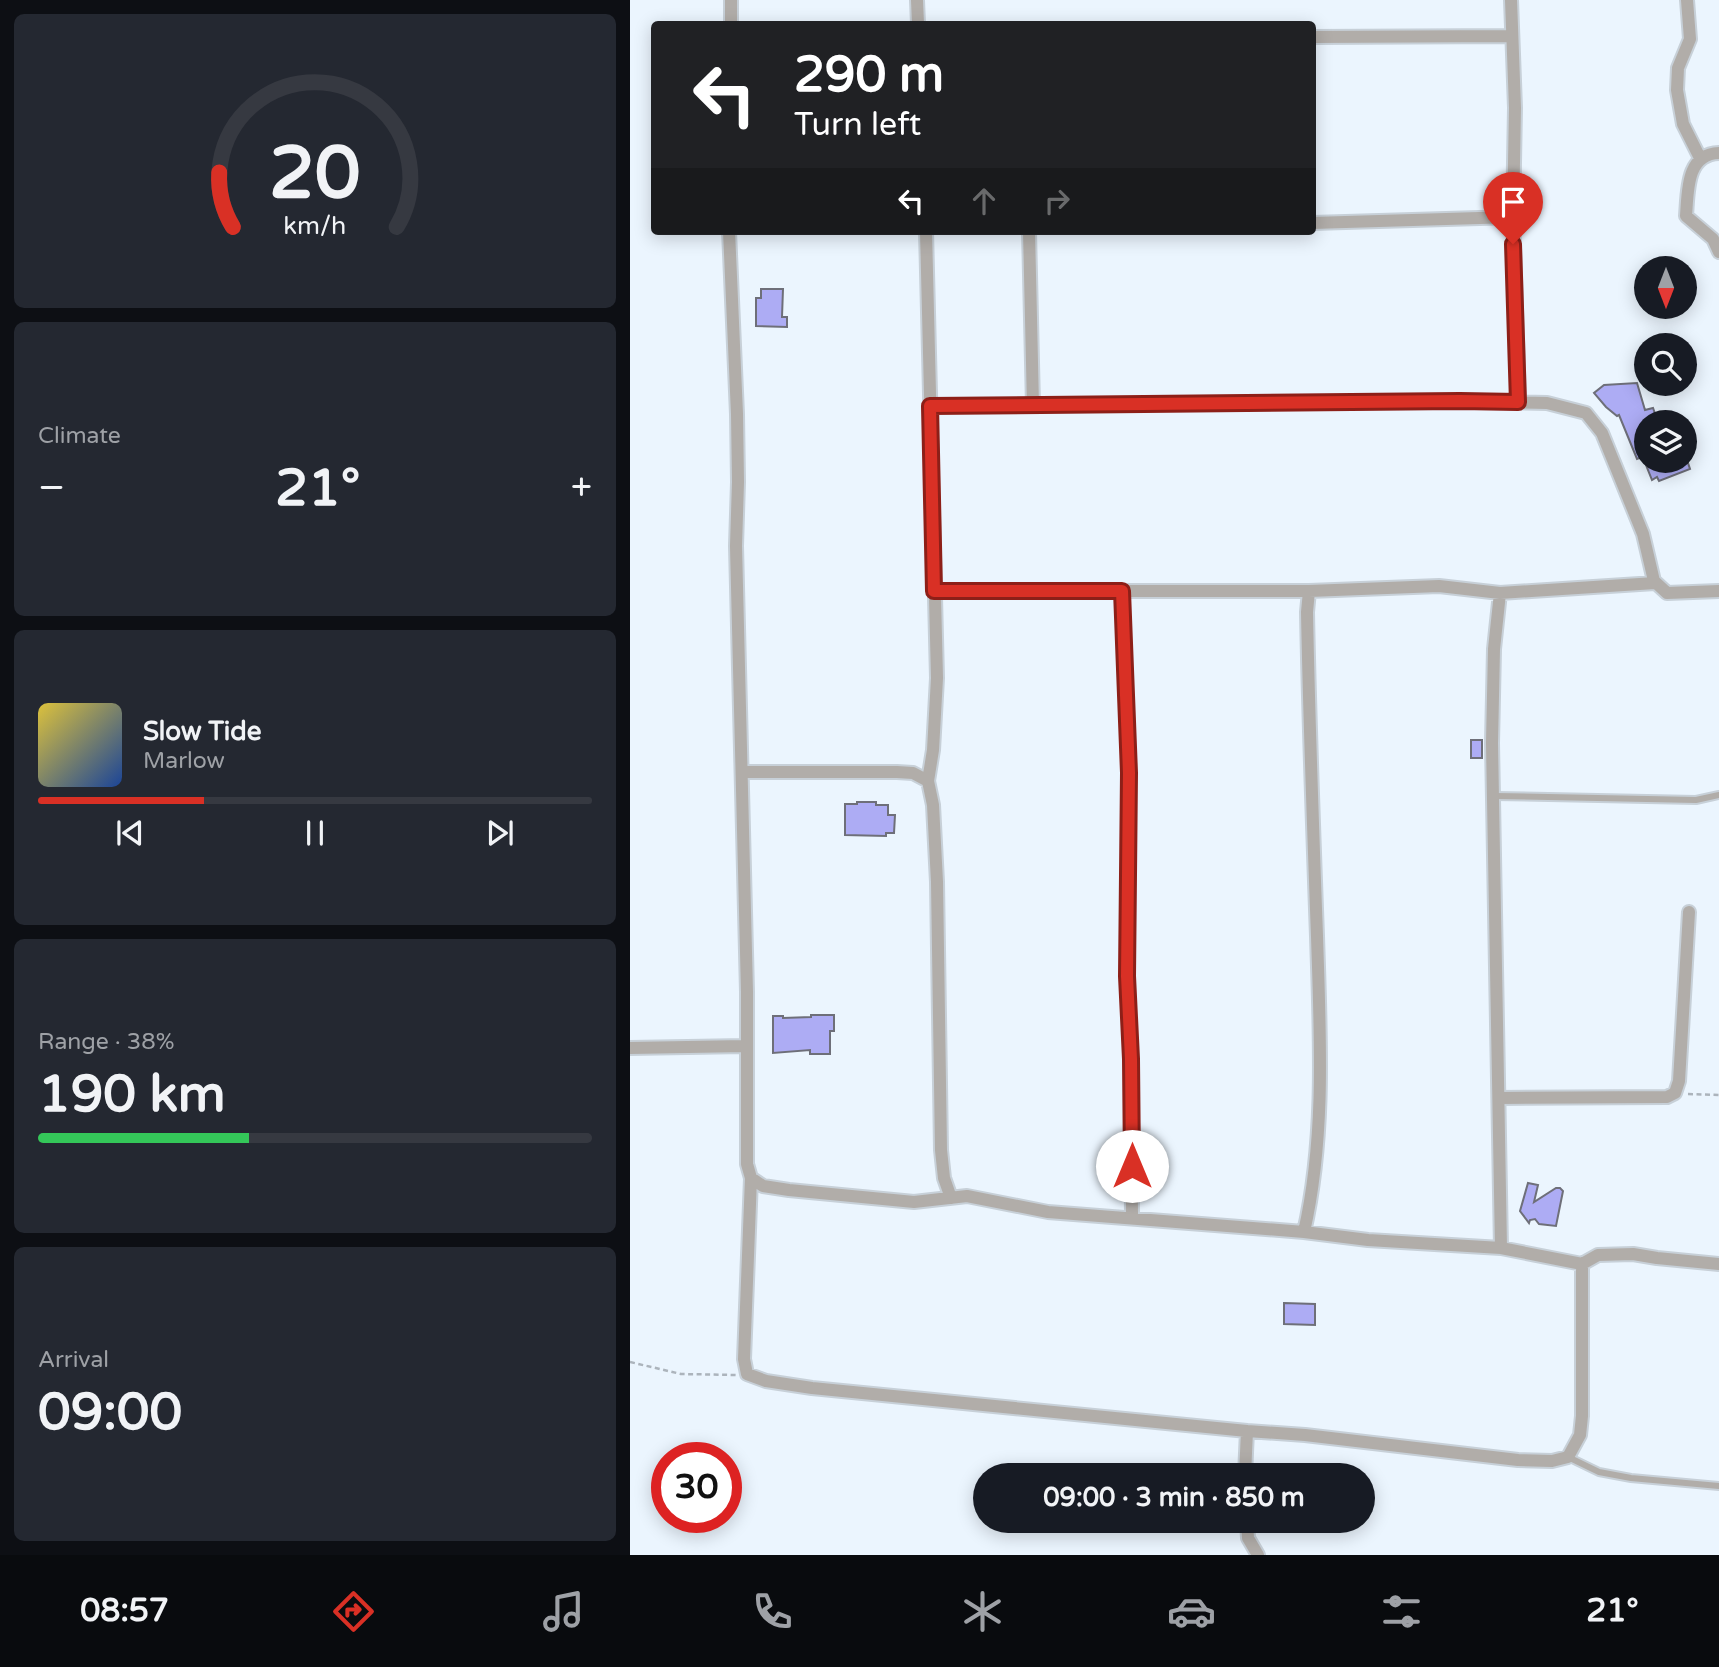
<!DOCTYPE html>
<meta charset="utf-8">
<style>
:root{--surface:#171b24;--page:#242831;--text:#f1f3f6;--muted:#9ea1a6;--line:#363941;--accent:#d93025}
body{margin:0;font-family:"Varela Round",sans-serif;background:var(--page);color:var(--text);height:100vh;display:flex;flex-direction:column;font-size:26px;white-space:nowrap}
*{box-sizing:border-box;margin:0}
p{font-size:23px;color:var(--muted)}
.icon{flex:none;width:38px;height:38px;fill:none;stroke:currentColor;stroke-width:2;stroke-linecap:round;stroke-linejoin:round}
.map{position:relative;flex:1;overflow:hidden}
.side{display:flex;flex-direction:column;gap:14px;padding:14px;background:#0d0f14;width:630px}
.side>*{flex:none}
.top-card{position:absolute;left:21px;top:21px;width:665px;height:214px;border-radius:7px;box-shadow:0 4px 18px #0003;background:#202124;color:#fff;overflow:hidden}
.needle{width:46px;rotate:180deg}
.tools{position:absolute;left:1004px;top:256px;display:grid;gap:14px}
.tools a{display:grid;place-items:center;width:63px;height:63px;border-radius:50%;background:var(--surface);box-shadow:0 4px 18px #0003;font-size:35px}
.speed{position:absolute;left:21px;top:1442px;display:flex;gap:14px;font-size:35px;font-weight:700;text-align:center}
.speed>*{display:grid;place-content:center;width:91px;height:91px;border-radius:50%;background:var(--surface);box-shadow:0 4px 18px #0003;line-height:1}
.speed .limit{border:10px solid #d22;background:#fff;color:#111}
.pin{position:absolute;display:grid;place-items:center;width:60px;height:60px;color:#fff;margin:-72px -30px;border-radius:50% 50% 50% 0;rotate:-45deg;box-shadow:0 0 7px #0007}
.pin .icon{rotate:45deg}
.me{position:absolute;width:77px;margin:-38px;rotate:0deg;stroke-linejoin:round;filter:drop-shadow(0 0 5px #0008)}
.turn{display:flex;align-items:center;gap:24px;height:147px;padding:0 28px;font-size:32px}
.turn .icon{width:91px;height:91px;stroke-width:2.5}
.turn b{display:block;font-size:49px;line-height:60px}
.lanes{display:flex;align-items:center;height:66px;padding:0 28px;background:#0003;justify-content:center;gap:35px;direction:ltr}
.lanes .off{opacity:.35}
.big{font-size:52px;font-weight:800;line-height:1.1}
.side .widget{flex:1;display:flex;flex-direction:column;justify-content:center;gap:10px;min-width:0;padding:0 24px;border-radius:10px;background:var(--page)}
.side .dial{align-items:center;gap:0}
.dial svg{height:182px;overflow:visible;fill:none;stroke:var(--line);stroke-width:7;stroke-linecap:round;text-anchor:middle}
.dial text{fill:var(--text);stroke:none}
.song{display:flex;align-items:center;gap:21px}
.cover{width:84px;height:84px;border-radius:10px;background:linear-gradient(135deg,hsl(50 70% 55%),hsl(220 70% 35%))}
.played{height:7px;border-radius:4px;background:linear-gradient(90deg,var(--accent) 30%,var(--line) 30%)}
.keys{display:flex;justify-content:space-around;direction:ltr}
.heat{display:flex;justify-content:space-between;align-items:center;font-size:38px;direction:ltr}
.charge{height:10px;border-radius:5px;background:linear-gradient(90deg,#34c759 38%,var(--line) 0)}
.trip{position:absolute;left:343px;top:1463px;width:402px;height:70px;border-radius:35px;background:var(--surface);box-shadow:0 4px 18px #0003;font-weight:800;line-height:70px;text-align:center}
.menu{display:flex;height:112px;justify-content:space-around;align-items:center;background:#090b0e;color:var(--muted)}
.menu .icon{width:49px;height:49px}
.menu .selected{color:var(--accent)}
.menu b{font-size:32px;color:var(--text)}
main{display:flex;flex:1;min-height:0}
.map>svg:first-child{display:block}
.building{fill:#adacf4;stroke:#6e6f79;stroke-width:2}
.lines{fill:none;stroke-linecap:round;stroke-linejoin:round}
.lane-casing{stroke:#c7d0d8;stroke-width:10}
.street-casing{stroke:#c7d0d8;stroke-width:16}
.path{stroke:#acb4bc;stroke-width:2.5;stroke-dasharray:5 3.5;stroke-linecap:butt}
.lane{stroke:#b1ada9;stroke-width:6}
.street{stroke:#b1ada9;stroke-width:12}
.route-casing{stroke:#8d1f18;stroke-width:18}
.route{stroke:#d93025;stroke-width:12}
</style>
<main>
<section class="side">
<div class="widget dial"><svg viewBox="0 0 100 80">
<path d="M14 69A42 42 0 1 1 86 69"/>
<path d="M14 69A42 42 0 0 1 8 45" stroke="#d93025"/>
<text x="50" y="56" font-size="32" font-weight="700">20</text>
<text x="50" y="72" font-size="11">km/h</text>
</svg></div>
<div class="widget"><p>Climate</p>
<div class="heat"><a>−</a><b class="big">21°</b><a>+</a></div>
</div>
<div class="widget">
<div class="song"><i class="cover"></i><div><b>Slow Tide</b><p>Marlow</p></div></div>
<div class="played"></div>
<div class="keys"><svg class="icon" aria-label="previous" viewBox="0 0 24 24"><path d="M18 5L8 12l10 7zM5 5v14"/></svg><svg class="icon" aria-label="pause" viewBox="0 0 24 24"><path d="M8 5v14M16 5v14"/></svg><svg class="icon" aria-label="next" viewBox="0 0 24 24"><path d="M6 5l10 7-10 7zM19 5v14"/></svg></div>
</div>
<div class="widget"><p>Range · 38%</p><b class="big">190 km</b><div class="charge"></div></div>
<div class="widget"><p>Arrival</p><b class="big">09:00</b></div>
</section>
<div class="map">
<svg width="1089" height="1555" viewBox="0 0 1089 1555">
<rect width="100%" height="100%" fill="#ebf5fe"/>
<!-- building -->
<path class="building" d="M131 289H153L152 317H157V327L126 326V298H131Z
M1007 383 1015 410 1023 408 1028 422H1017V455L1007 459 989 415 987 416 976 407 964 393 974 385Z
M1014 460H1057L1060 469 1029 481 1027 477 1022 480Z
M841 740H852V758H841Z
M227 802H246V805H258V815H265L264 833H256V836L215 835V804H227Z
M181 1015H204V1031H200V1054H180V1050L143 1053V1016H153V1018L181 1017Z
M898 1183 908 1185 904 1202 926 1188H930L933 1191 926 1226 909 1224 905 1219 900 1220 899 1223 890 1211Z
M654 1303 685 1304V1325L654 1324Z"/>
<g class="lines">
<defs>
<path id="lane" d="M865 796 1066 800 1089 795
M938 1457 969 1472 1001 1478 1089 1486"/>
<path id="street" d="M101 0V24
M287 0 288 24
M881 0 885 108 883 217 889 402
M1057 0 1060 39 1048 68 1047 90 1053 124 1070 158
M682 37 882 36
M1089 153C1056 154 1058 191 1056 216L1083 239 1089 252
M682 223 883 217
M99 231 107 414 108 482 106 546 117 992V1164L121 1178 133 1186 159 1190 284 1202 337 1196 418 1212 674 1232 738 1240 871 1248 952 1264 968 1255 1003 1254 1027 1258 1089 1264
M296 231 307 678 303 750 298 781
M399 231 403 406
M300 406 830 401 917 403 956 413 972 433 1013 534 1024 581 1037 593 1089 591
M305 591H679L809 586 870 593 1025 583
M492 591 499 773 497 976 501 1059 502 1218
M870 593 864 649 862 743 871 1248
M113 772H267L283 773 298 781 303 805 307 882 311 1150 314 1178 321 1198
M0 1048 115 1046
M869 1098 1037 1097 1045 1093 1049 1081 1059 912
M121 1178 114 1359 117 1374 136 1381 182 1388 617 1431
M674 1232C696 1135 690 1034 687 936 683 828 679 720 677 612L679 591
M615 1475 617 1431 675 1435 888 1460 922 1461 938 1457 950 1435 952 1416V1264
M617 1521 618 1538 628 1555"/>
</defs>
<!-- lane casing -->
<use href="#lane" class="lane-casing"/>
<!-- street casing -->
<use href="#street" class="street-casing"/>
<!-- path -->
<path class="path" d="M1058 1094 1089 1095
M0 1362 51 1374 106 1375"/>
<!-- lane -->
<use href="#lane" class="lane"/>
<!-- street -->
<use href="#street" class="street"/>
</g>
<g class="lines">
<defs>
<path id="route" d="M502 1166 501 1059 497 976 499 773 492 591H304L300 406 830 401 888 402 883 244"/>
</defs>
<!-- route casing -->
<use href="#route" class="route-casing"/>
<!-- route -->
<use href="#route" class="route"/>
</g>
</svg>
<div class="tools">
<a><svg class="needle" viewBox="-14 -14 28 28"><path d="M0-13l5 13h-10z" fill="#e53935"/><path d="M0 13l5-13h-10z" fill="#9ea1a6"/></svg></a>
<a><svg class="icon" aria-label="search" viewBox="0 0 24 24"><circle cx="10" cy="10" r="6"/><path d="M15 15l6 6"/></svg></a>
<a><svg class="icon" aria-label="layers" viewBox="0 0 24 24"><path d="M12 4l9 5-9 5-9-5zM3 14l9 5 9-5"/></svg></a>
</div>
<div class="speed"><div class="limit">30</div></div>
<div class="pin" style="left:883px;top:244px;background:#d93025"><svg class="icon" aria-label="arrive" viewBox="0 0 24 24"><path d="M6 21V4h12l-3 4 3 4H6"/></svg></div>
<svg class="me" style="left:502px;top:1166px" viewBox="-20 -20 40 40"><circle r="19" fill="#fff"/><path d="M0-13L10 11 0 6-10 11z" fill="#d93025"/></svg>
<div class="trip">09:00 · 3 min · 850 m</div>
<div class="top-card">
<div class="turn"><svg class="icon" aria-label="left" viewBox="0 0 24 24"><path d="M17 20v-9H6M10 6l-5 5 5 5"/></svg><div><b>290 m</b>Turn left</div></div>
<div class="lanes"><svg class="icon" aria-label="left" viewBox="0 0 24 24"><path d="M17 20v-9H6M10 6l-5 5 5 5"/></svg><svg class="icon off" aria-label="ahead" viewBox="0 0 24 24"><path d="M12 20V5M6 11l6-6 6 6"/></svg><svg class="icon off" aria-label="right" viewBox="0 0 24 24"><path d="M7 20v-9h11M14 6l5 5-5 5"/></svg></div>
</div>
</div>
</main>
<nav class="menu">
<b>08:57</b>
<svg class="icon selected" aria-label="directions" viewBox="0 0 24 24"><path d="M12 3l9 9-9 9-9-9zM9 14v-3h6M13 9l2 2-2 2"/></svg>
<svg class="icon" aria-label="music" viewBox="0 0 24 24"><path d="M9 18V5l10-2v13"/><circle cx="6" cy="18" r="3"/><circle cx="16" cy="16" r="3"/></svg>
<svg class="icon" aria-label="phone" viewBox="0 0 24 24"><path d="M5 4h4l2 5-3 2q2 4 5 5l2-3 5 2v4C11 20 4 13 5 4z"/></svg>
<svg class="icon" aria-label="climate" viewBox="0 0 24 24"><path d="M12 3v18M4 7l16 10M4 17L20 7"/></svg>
<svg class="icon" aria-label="car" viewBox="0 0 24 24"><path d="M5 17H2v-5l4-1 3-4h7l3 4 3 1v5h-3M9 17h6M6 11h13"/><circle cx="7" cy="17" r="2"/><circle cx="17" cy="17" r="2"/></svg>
<svg class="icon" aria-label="filters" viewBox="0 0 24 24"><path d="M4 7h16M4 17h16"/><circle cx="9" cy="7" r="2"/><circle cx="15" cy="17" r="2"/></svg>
<b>21°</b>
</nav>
